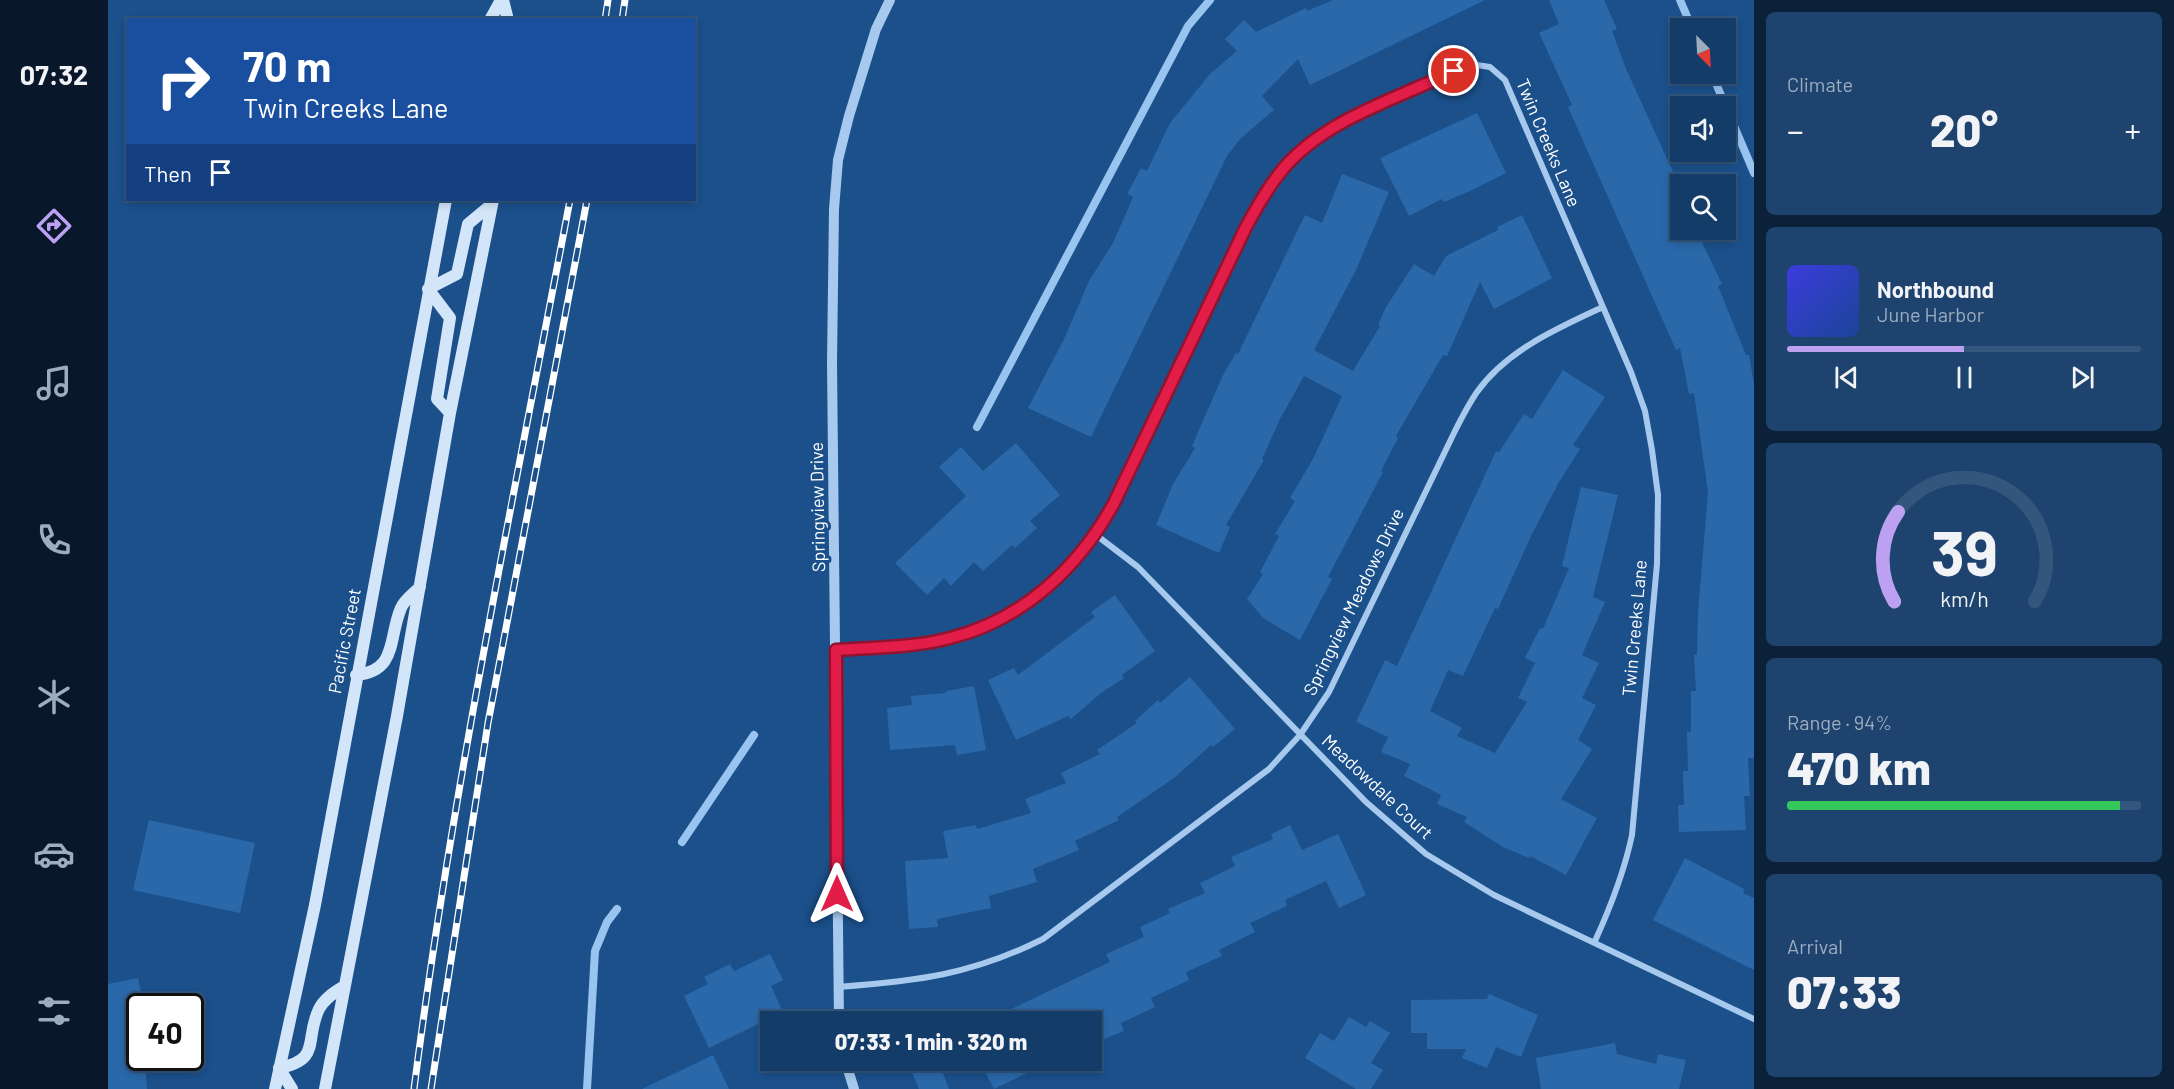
<!DOCTYPE html>
<meta charset="utf-8">
<style>
:root{--surface:#143c68;--page:#1d436e;--text:#f1f3f6;--muted:#9dadc0;--line:#33567c;--accent:#bca0f2}
body{margin:0;font-family:Barlow,sans-serif;background:var(--page);color:var(--text);height:100vh;display:flex;flex-direction:column;font-size:22px;white-space:nowrap}
*{box-sizing:border-box;margin:0}
p{font-size:20px;color:var(--muted)}
.icon{flex:none;width:33px;height:33px;fill:none;stroke:currentColor;stroke-width:2;stroke-linecap:round;stroke-linejoin:round}
.map{position:relative;flex:1;overflow:hidden}
.details{display:flex;flex-direction:column;gap:12px;padding:12px;background:#0b2139;width:420px}
.details>*{flex:none}
.guide{position:absolute;left:18px;top:18px;width:570px;height:183px;border-radius:0px;box-shadow:0 3px 9px #0003,0 0 0 2px var(--line);background:#1a4fa0;color:#fff;overflow:hidden}
.needle{width:39px;rotate:156deg}
.tools{position:absolute;left:1562px;top:18px;display:grid;gap:12px}
.tools a{display:grid;place-items:center;width:66px;height:66px;border-radius:0px;background:var(--surface);box-shadow:0 3px 9px #0003,0 0 0 2px var(--line);font-size:30px}
.speed{position:absolute;left:18px;top:993px;display:flex;gap:12px;font-size:30px;font-weight:700;text-align:center}
.speed>*{display:grid;place-content:center;width:78px;height:78px;border-radius:50%;background:var(--surface);box-shadow:0 3px 9px #0003,0 0 0 2px var(--line);line-height:1}
.speed .limit{border:3px solid #111;border-radius:9px;background:#fff;color:#111}
.pin{position:absolute;display:grid;place-items:center;width:51px;height:51px;color:#fff;margin:-26px;border:3px solid #fff;border-radius:50%;box-shadow:0 2px 6px #0007}
.me{position:absolute;width:66px;margin:-33px;rotate:0deg;stroke-linejoin:round;filter:drop-shadow(0 0 4px #0008)}
.turn{display:flex;align-items:center;gap:21px;height:126px;padding:0 18px;font-size:27px}
.turn .icon{width:78px;height:78px;stroke-width:2.5}
.turn b{display:block;font-size:42px;line-height:51px}
.then{display:flex;align-items:center;height:57px;padding:0 18px;background:#0003;gap:12px;font-size:22px}
.big{font-size:45px;font-weight:800;line-height:1.1}
.details .card{flex:1;display:flex;flex-direction:column;justify-content:center;gap:9px;min-width:0;padding:0 21px;border-radius:9px;background:var(--page)}
.details .dial{align-items:center;gap:0}
.dial svg{height:156px;overflow:visible;fill:none;stroke:var(--line);stroke-width:7;stroke-linecap:round;text-anchor:middle}
.dial text{fill:var(--text);stroke:none}
.song{display:flex;align-items:center;gap:18px}
.cover{width:72px;height:72px;border-radius:9px;background:linear-gradient(135deg,hsl(240 70% 55%),hsl(220 70% 35%))}
.played{height:6px;border-radius:3px;background:linear-gradient(90deg,var(--accent) 50%,var(--line) 50%)}
.keys{display:flex;justify-content:space-around;direction:ltr}
.heat{display:flex;justify-content:space-between;align-items:center;font-size:33px;direction:ltr}
.charge{height:9px;border-radius:4px;background:linear-gradient(90deg,#34c759 94%,var(--line) 0)}
.trip{position:absolute;left:652px;top:1011px;width:342px;height:60px;border-radius:0px;background:var(--surface);box-shadow:0 3px 9px #0003,0 0 0 2px var(--line);font-weight:800;line-height:60px;text-align:center}
main{display:flex;flex:1;min-height:0}
.dock{display:flex;flex-direction:column;width:108px;justify-content:space-around;align-items:center;background:#08182a;color:var(--muted)}
.dock .icon{width:42px;height:42px}
.dock .on{color:var(--accent)}
.dock b{font-size:27px;color:var(--text)}
.map>svg:first-child{display:block}
.lines{fill:none;stroke-linecap:round;stroke-linejoin:round}
.stream{stroke:#99c4ef;stroke-width:8}
.building{fill:#2a68a9}
.minor{stroke:#a6c9ed;stroke-width:6}
.tertiary{stroke:#a6c9ed;stroke-width:10}
.secondary{stroke:#d2e5f9;stroke-width:12}
.rail-casing{stroke:#fff;stroke-width:7}
.rail{stroke:#1b508b;stroke-width:4.5;stroke-dasharray:14;stroke-linecap:butt}
.route-casing{stroke:#92132f;stroke-width:15}
.route{stroke:#e11d48;stroke-width:10}
.labels{text-anchor:middle;stroke-width:6;stroke-linejoin:round;paint-order:stroke}
.street-label{font-size:18px;fill:#fff;stroke:#1b508b}
</style>
<main>
<nav class="dock">
<b>07:32</b>
<svg class="icon on" aria-label="directions" viewBox="0 0 24 24"><path d="M12 3l9 9-9 9-9-9zM9 14v-3h6M13 9l2 2-2 2"/></svg>
<svg class="icon" aria-label="music" viewBox="0 0 24 24"><path d="M9 18V5l10-2v13"/><circle cx="6" cy="18" r="3"/><circle cx="16" cy="16" r="3"/></svg>
<svg class="icon" aria-label="phone" viewBox="0 0 24 24"><path d="M5 4h4l2 5-3 2q2 4 5 5l2-3 5 2v4C11 20 4 13 5 4z"/></svg>
<svg class="icon" aria-label="climate" viewBox="0 0 24 24"><path d="M12 3v18M4 7l16 10M4 17L20 7"/></svg>
<svg class="icon" aria-label="car" viewBox="0 0 24 24"><path d="M5 17H2v-5l4-1 3-4h7l3 4 3 1v5h-3M9 17h6M6 11h13"/><circle cx="7" cy="17" r="2"/><circle cx="17" cy="17" r="2"/></svg>
<svg class="icon" aria-label="filters" viewBox="0 0 24 24"><path d="M4 7h16M4 17h16"/><circle cx="9" cy="7" r="2"/><circle cx="15" cy="17" r="2"/></svg>
</nav>
<div class="map">
<svg width="1646" height="1089" viewBox="0 0 1646 1089">
<rect width="100%" height="100%" fill="#1b508b"/>
<g class="lines">
<!-- stream -->
<path class="stream" d="M1572 0 1584 28
M1604 74 1646 173
M869 427 1080 26 1102 0
M574 842 646 735
M479 1089 487 951 499 922 509 909"/>
</g>
<!-- building -->
<path class="building" d="M1225 0H1377L1202 85 1190 59 1154 96 1166 110 1132 139 1119 156 983 437 920 408 956 339 981 281 1005 243 1025 197 1019 194 1033 168 1039 171 1062 123 1102 74 1129 51 1117 39 1136 20 1148 32 1198 8 1199 11Z
M1441 0H1496L1509 29 1504 31 1518 69 1566 174 1564 175 1572 195V230H1588L1614 284 1610 286 1638 355H1641L1646 384V758H1640L1642 796H1636L1638 830 1571 832 1570 805H1576L1575 771H1580L1579 732H1583V691H1588L1586 655H1589L1590 613 1600 492 1586 393 1581 394 1572 348 1568 350 1460 107 1464 105 1431 33 1451 24Z
M1369 113 1398 173 1362 191 1336 202 1334 199 1301 216 1272 158Z
M1234 174 1281 192 1248 270 1206 350 1245 371 1272 326 1270 325 1278 307 1306 264 1326 276 1338 256 1390 230 1389 227 1414 215 1444 278 1386 309 1372 282 1339 356 1335 355 1288 436 1290 438 1273 471 1275 472 1220 577 1224 579 1192 640 1155 618 1139 599 1155 574 1152 572 1171 536 1167 534 1187 501 1182 498 1206 457 1234 396 1196 376 1172 419 1154 459 1156 460 1118 525 1122 527 1111 553 1048 525 1065 484 1087 448 1084 446 1115 375 1128 353 1130 354 1197 215 1214 223Z
M1455 370 1497 397 1465 445 1472 449 1451 482 1424 534 1390 609 1387 608 1355 676 1340 670 1322 711 1354 728 1349 736 1387 753 1419 702 1410 698 1427 663 1417 658 1432 628 1435 629 1461 568 1454 566 1473 487 1510 495 1485 597 1497 602 1474 655 1491 663 1474 698 1488 705 1470 740 1484 749 1453 799 1489 818 1458 875 1422 856 1421 858 1395 847 1356 822 1359 817 1329 804 1333 795 1296 776 1302 764 1273 752 1280 737 1248 722 1277 660 1289 666 1388 451 1391 452 1416 414 1424 419Z
M908 443 952 495 922 521 929 528 907 548 904 545 875 571 866 562 843 586 836 578 819 595 787 563 858 496 831 467 853 447 875 471Z
M1007 595 1047 651 1014 675 1016 678 993 693 963 719 960 716 908 740 880 680 906 668 910 675 987 617 983 612Z
M1082 677 1127 729 1105 747 1103 745 1066 778 1009 817 1011 820 967 841 971 850 925 869 929 882 881 896 883 908 829 919 830 927 801 929 797 861 840 858 835 831 868 825 869 829 923 813 917 799 958 783 953 773 992 754 989 750 1029 723 1027 721 1050 700 1052 703Z
M866 686 878 750 849 755 847 745 782 750 779 708 804 705 803 696 838 693V691Z
M41 820 147 843 132 913 25 890Z
M1182 825 1194 850 1230 834 1258 895 1231 908 1218 881 1177 900 1179 906 1142 923 1147 932 1111 950 1114 956 1078 972 1081 980 1043 998 1047 1007 1013 1023 1016 1031 984 1044V1022H876L1002 962 998 954 1036 937 1032 927 1062 913 1060 909 1097 893 1092 883 1127 866 1123 857 1165 839 1163 834Z
M1577 858 1636 889 1635 893 1646 898V970L1545 920Z
M662 954 675 980 663 986 675 1012 601 1048 576 996 600 984 596 977 622 964 626 971Z
M30 978 36 1006H32V1061H37L39 1089H0V984Z
M1381 994 1430 1015 1413 1057 1388 1047 1379 1068 1354 1058 1358 1049H1319V1033H1303V1000L1379 999Z
M1241 1017 1258 1027 1262 1021 1282 1033 1263 1063 1275 1070 1263 1089H1248L1197 1058 1212 1033 1226 1041Z
M1507 1043 1509 1054 1548 1064 1550 1054 1578 1060 1571 1089H1433L1428 1058Z
M605 1055 621 1089H534Z
M799 1060H830L841 1089H811Z
M871 1060H946L886 1089Z"/>
<g class="lines">
<!-- minor -->
<path class="minor" d="M988 535 1030 567 1258 802 1318 854 1386 895 1646 1019
M728 650C766 647 805 648 842 638 915 620 971 567 1006 503L1138 227C1149 207 1160 187 1175 169 1218 117 1302 93 1362 64L1382 67 1397 80 1523 372 1537 411 1544 450 1550 495 1549 564 1524 835C1516 873 1503 906 1487 941
M730 987C809 981 863 975 935 939L1161 769 1192 735 1221 692 1346 433C1353 419 1360 405 1369 392 1399 350 1450 328 1495 307"/>
<!-- tertiary -->
<path class="tertiary" d="M731 1022 724 363 726 209 730 160 741 116 768 29 782 0
M737 1060 746 1089"/>
<!-- secondary -->
<path class="secondary" d="M395 0 400 20
M382 20 393 0
M320 289 342 318 329 399 342 413
M320 289 349 274 360 224 384 204
M248 675C290 671 280 638 293 608 296 600 306 593 312 587
M171 1068C214 1060 196 1040 211 1009 216 999 225 993 235 987
M171 1068 184 1089
M167 1089 207 905 338 200
M217 1089 289 716 342 413 385 200"/>
<defs>
<path id="rail" d="M497 20 500 0
M514 20 517 0
M306 1089C344 791 406 495 462 200
M323 1089 380 723 479 200"/>
</defs>
<!-- rail casing -->
<use href="#rail" class="rail-casing"/>
<!-- rail -->
<use href="#rail" class="rail"/>
</g>
<g class="lines">
<defs>
<path id="route" d="M729 894 728 650C766 647 805 648 842 638 915 620 971 567 1006 503L1138 227C1149 207 1160 187 1175 169 1217 119 1289 99 1346 71"/>
</defs>
<!-- route casing -->
<use href="#route" class="route-casing"/>
<!-- route -->
<use href="#route" class="route"/>
</g>
<g class="labels">
<!-- street labels -->
<g class="street-label">
<text transform="translate(1440 143) rotate(67)" y="6">Twin Creeks Lane</text>
<text transform="translate(710 507) rotate(-91)" y="6">Springview Drive</text>
<text transform="translate(1246 602) rotate(-64)" y="6">Springview Meadows Drive</text>
<text transform="translate(1527 628) rotate(-85)" y="6">Twin Creeks Lane</text>
<text transform="translate(237 641) rotate(-79)" y="6">Pacific Street</text>
<text transform="translate(1269 787) rotate(43)" y="6">Meadowdale Court</text>
</g>
</g>
</svg>
<div class="tools">
<a><svg class="needle" viewBox="-14 -14 28 28"><path d="M0-13l5 13h-10z" fill="#e53935"/><path d="M0 13l5-13h-10z" fill="#9dadc0"/></svg></a>
<a><svg class="icon" aria-label="sound" viewBox="0 0 24 24"><path d="M4 9h4l5-4v14l-5-4H4zM17 9q2 3 0 6"/></svg></a>
<a><svg class="icon" aria-label="search" viewBox="0 0 24 24"><circle cx="10" cy="10" r="6"/><path d="M15 15l6 6"/></svg></a>
</div>
<div class="speed"><div class="limit">40</div></div>
<div class="pin" style="left:1346px;top:71px;background:#d93025"><svg class="icon" aria-label="arrive" viewBox="0 0 24 24"><path d="M6 21V4h12l-3 4 3 4H6"/></svg></div>
<svg class="me" style="left:729px;top:894px" viewBox="-20 -20 40 40"><path d="M0-17L14 15 0 8-14 15z" fill="#e11d48" stroke="#fff" stroke-width="4"/></svg>
<div class="trip">07:33 · 1 min · 320 m</div>
<div class="guide">
<div class="turn"><svg class="icon" aria-label="right" viewBox="0 0 24 24"><path d="M7 20v-9h11M14 6l5 5-5 5"/></svg><div><b>70 m</b>Twin Creeks Lane</div></div>
<div class="then">Then<svg class="icon" aria-label="arrive" viewBox="0 0 24 24"><path d="M6 21V4h12l-3 4 3 4H6"/></svg></div>
</div>
</div>
<section class="details">
<div class="card"><p>Climate</p>
<div class="heat"><a>−</a><b class="big">20°</b><a>+</a></div>
</div>
<div class="card">
<div class="song"><i class="cover"></i><div><b>Northbound</b><p>June Harbor</p></div></div>
<div class="played"></div>
<div class="keys"><svg class="icon" aria-label="previous" viewBox="0 0 24 24"><path d="M18 5L8 12l10 7zM5 5v14"/></svg><svg class="icon" aria-label="pause" viewBox="0 0 24 24"><path d="M8 5v14M16 5v14"/></svg><svg class="icon" aria-label="next" viewBox="0 0 24 24"><path d="M6 5l10 7-10 7zM19 5v14"/></svg></div>
</div>
<div class="card dial"><svg viewBox="0 0 100 80">
<path d="M14 69A42 42 0 1 1 86 69"/>
<path d="M14 69A42 42 0 0 1 16 23" stroke="#bca0f2"/>
<text x="50" y="56" font-size="32" font-weight="700">39</text>
<text x="50" y="72" font-size="11">km/h</text>
</svg></div>
<div class="card"><p>Range · 94%</p><b class="big">470 km</b><div class="charge"></div></div>
<div class="card"><p>Arrival</p><b class="big">07:33</b></div>
</section>
</main>
